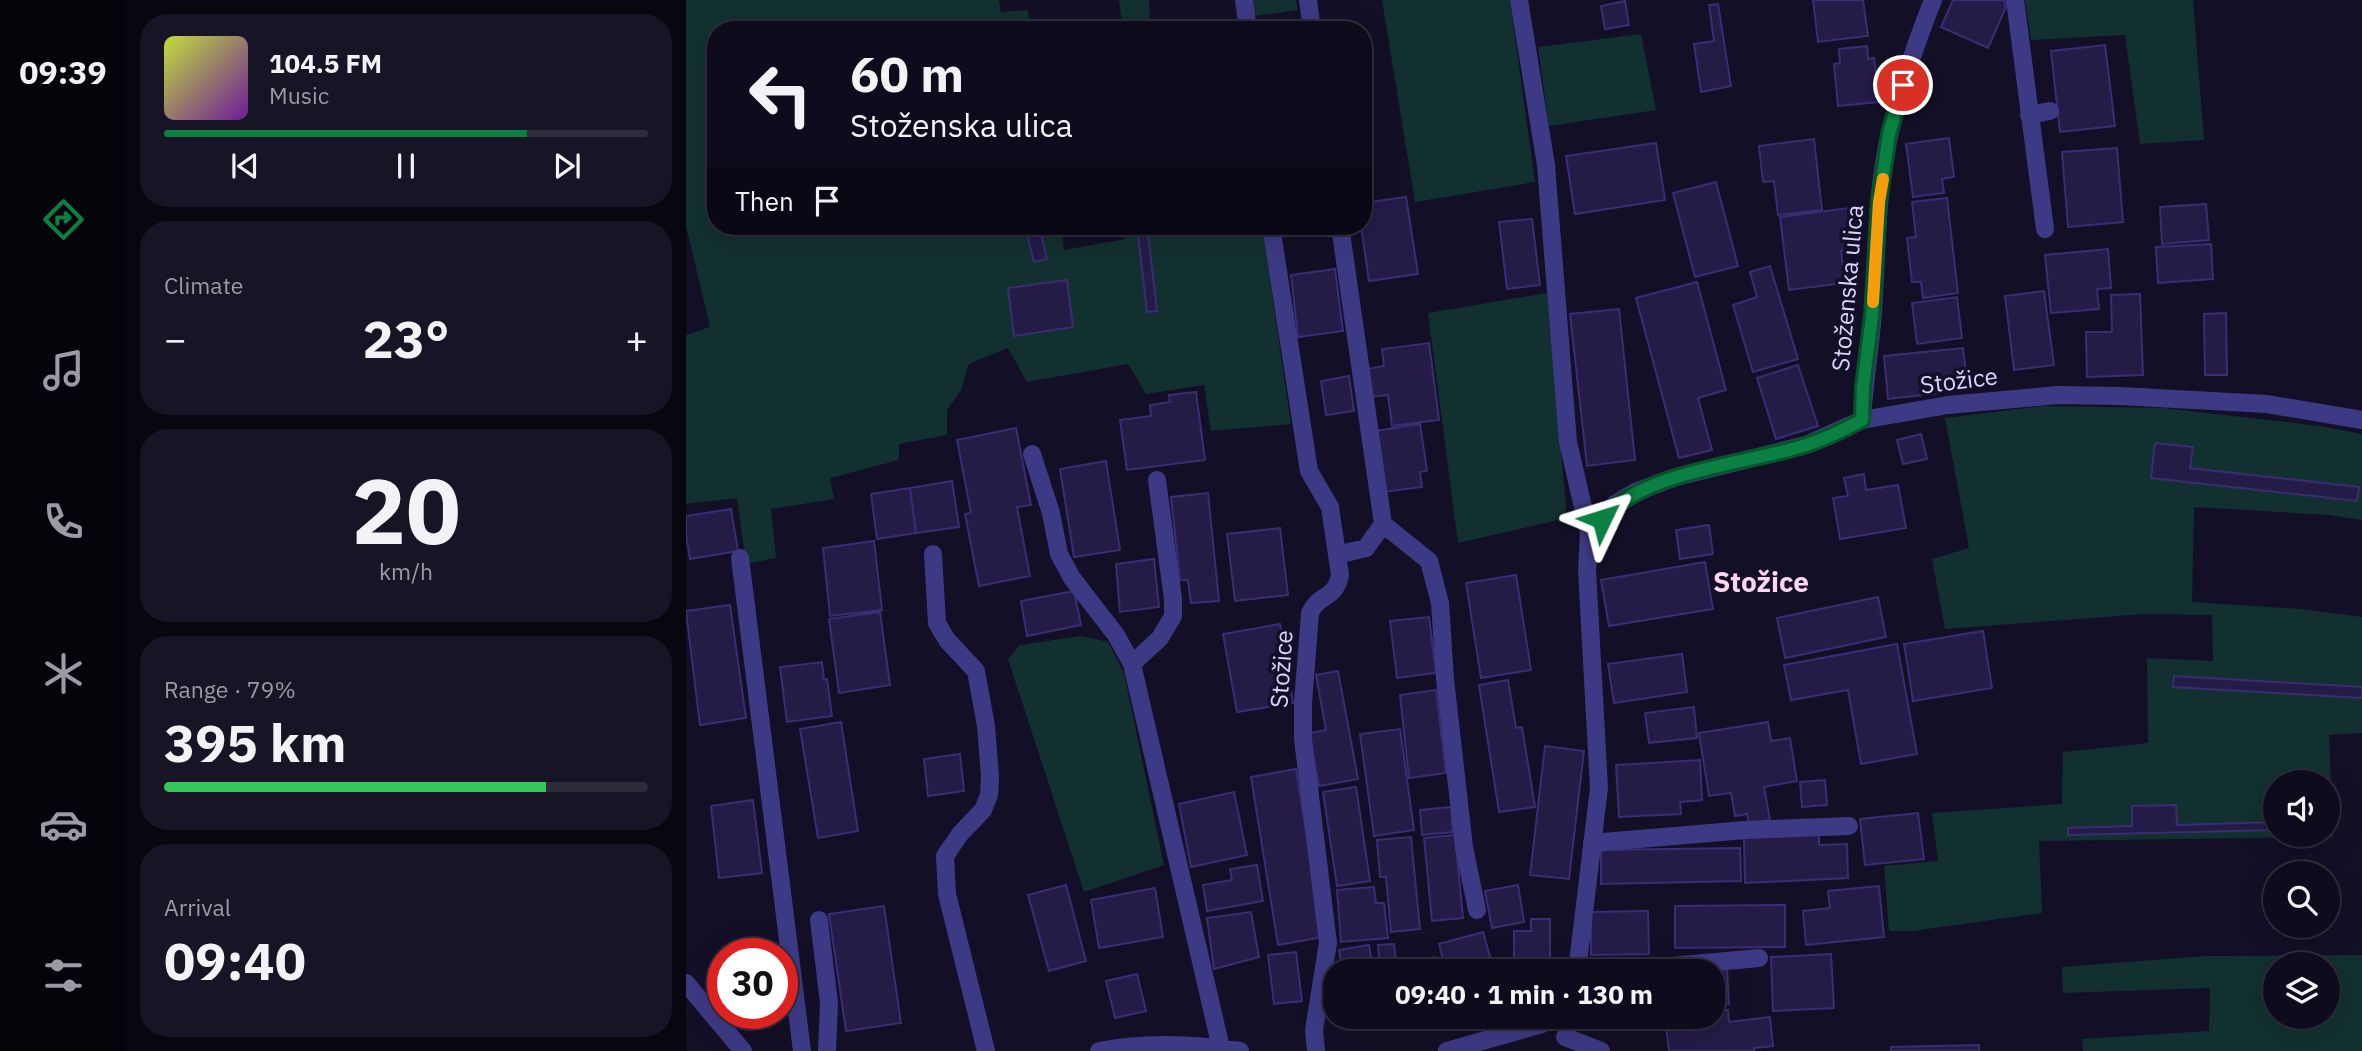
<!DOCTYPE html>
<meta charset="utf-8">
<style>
:root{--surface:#0e0b1c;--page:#171425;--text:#f1f3f6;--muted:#9b9ba3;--line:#2e2b3b;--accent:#0b8043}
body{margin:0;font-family:"IBM Plex Sans",sans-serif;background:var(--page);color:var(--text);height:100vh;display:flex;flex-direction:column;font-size:26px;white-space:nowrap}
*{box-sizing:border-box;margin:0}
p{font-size:23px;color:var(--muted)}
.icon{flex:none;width:38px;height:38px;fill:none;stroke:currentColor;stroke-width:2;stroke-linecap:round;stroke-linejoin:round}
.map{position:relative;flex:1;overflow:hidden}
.side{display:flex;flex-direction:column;gap:14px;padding:14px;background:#08060f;width:560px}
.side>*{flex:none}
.top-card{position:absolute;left:21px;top:21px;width:665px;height:214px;border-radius:28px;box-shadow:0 7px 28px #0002,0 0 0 2px var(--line);background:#0e0b1c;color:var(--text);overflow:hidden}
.fabs{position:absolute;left:1577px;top:770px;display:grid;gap:14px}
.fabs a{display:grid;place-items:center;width:77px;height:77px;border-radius:50%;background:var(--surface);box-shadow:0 7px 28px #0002,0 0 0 2px var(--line);font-size:35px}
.speed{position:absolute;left:21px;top:938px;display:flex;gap:14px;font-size:35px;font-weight:700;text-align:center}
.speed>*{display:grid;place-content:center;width:91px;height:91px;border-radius:50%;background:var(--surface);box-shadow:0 7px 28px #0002,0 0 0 2px var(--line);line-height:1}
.speed .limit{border:10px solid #d22;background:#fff;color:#111}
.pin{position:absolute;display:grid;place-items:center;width:60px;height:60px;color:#fff;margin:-30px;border:4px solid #fff;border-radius:50%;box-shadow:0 2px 7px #0007}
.me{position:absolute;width:77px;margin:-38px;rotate:49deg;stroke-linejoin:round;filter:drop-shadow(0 0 5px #0008)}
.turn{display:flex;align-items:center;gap:24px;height:147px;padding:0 28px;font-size:32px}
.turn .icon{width:91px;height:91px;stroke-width:2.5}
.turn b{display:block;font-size:49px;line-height:60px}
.then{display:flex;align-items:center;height:66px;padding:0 28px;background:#0003;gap:14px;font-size:26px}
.big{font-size:52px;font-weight:800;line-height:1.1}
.side .card{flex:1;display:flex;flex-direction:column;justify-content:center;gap:10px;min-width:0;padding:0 24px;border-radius:28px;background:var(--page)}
.side .dial{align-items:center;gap:0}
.dial b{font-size:91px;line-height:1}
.song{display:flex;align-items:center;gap:21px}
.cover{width:84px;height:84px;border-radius:10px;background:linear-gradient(135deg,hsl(70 70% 55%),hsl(280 70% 35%))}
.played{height:7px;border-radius:4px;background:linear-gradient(90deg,var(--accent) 75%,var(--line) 75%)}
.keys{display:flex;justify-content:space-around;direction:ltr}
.heat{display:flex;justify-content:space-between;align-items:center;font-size:38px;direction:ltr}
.charge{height:10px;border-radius:5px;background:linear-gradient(90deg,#34c759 79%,var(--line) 0)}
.trip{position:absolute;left:637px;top:959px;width:402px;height:70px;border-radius:28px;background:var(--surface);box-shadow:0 7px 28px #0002,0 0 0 2px var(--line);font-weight:800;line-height:70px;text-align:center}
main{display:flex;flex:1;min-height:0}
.menu{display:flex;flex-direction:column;width:126px;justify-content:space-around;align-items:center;background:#06040b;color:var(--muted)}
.menu .icon{width:49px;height:49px}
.menu .current{color:var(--accent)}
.menu b{font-size:32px;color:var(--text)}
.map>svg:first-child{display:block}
.green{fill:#12302f;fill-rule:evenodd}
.building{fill:#241b47;stroke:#3b2d73;stroke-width:2}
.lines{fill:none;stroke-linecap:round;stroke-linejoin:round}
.minor{stroke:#3d3a85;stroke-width:18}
.route-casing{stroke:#07532c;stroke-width:18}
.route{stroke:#0b8043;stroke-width:12}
.slow{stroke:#f59e0b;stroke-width:12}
.labels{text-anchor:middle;stroke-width:7;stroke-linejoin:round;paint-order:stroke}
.street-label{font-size:24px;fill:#d9d4ff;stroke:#130f26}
.quarter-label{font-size:28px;font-weight:bold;fill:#ffd6f0;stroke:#130f26}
</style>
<main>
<nav class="menu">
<b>09:39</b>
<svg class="icon current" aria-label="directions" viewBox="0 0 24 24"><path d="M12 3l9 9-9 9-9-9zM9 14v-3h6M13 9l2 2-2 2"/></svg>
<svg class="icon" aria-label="music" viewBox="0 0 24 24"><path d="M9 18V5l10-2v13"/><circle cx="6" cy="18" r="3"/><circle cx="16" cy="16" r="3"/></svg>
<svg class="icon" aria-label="phone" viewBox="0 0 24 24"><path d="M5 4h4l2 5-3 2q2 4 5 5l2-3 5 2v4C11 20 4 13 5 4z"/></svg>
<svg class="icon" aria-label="climate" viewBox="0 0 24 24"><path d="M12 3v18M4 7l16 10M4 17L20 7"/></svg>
<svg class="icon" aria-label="car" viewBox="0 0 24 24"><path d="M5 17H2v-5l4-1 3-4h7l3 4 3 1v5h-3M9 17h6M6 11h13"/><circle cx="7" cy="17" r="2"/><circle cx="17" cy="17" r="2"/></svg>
<svg class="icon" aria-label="filters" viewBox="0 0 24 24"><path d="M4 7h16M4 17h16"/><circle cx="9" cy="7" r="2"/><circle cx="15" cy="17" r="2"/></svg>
</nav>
<section class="side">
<div class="card">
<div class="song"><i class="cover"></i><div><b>104.5 FM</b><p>Music</p></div></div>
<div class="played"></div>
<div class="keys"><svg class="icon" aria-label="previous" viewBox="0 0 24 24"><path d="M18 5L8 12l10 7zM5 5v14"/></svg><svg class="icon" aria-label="pause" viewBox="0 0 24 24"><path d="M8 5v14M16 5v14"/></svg><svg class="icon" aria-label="next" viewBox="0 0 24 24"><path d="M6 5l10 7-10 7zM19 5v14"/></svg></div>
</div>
<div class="card"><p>Climate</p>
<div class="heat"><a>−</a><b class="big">23°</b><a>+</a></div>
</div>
<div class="card dial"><b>20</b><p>km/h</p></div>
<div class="card"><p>Range · 79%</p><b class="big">395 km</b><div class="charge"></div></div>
<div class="card"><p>Arrival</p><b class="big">09:40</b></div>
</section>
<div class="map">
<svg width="1676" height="1051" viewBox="0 0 1676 1051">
<rect width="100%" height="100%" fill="#130f26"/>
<!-- green -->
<path class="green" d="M0 0H313L315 12 342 10 344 30H30V226H375L378 250 439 239 437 226H490L491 231 530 226H576L605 424 525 431 518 385 460 394 442 364 341 382 322 348 283 364 275 390 261 410V435L213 444V460L144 478 148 499 85 509 90 558 60 564 51 498 0 504V335L24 327 0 226Z
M433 0H463L464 30H437Z
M567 0H610L612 10 569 16Z
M696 0H824L849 182 729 202Z
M1339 0H1507L1518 140 1454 144 1439 35 1345 40Z
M955 34 970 110 863 126 852 47Z
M861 293 881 518 772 543 742 313Z
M1357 406 1477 408 1634 426 1676 434V520L1644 515 1508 507 1506 602 1614 609 1676 617V733L1643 735 1647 837 1353 841 1356 913 1227 931H1203L1198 866 1252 861 1246 813 1376 804 1377 752 1462 743 1461 658 1527 661 1526 615 1458 614 1259 629 1246 559 1283 548 1259 418ZM1589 782H1642V835H1589Z
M395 636 422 642 438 673 478 865 398 892 322 659 334 645Z
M1676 955V1051H1397L1396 1039 1523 1031 1524 988 1377 993 1376 967 1520 956ZM1589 964H1642V1017H1589Z"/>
<!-- building -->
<path class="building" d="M1127 0H1177L1182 36 1132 42Z
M1267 0H1318L1320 7 1302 48 1255 27Z
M939 1 943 25 919 29 915 6Z
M1032 4 1045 86 1015 92 1008 44 1028 41 1023 5Z
M1419 45 1429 126 1374 132 1365 51Z
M1181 46 1182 59 1188 58 1193 102 1152 106 1148 64 1154 63 1153 49Z
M1263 138 1268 177 1256 179 1258 193 1227 197 1220 144Z
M1128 139 1136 210 1092 215 1088 181 1077 182 1073 146Z
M970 143 979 200 889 214 880 156Z
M1431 148 1437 222 1382 227 1376 152Z
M1030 182 1052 266 1009 277 987 193Z
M720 197 732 274 683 281 675 226H677V203Z
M1261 198 1272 293 1237 298 1235 282H1226L1221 238 1230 237 1226 202Z
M1520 204 1523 240 1476 244 1474 207Z
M1170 207 1175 249 1155 251 1159 283 1103 290 1094 217Z
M846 219 854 285 821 289 813 222Z
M339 226H353L361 259 348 262Z
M451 226H461L471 311 461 312Z
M599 226H641V227L600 234Z
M1525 244 1527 279 1472 283 1470 247Z
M1422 249 1425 288 1411 289 1413 309 1365 313 1359 255Z
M1084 266 1112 359 1067 372 1047 305 1071 297 1064 272Z
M649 269 657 331 612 337 605 275Z
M381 280 387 327 328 336 322 288Z
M1011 282 1040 390 1012 398 1026 450 993 458 950 298Z
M1358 291 1368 365 1328 370 1319 296Z
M1454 294 1457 375 1401 377 1400 332H1426L1425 295Z
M1271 297 1276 338 1231 344 1226 303Z
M933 309 949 460 901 466 884 314Z
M1540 313 1541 375H1519L1518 314Z
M743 343 753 420 706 426 702 395 684 397 681 369 698 366 696 349Z
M1277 348 1282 390 1202 399 1198 356Z
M1112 365 1132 426 1090 439 1071 378Z
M663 376 668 411 640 415 635 381Z
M510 392 519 460 441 470 434 420 465 416 464 405 484 402 483 395Z
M734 424 741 471 734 472 736 487 698 492 689 431Z
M330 428 345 505 331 507 344 576 293 586 279 514 285 513 271 440Z
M1235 434 1241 459 1217 464 1211 440Z
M1469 443 1507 447 1504 468 1673 487 1671 501 1465 478Z
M420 461 434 550 388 557 374 469Z
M1178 474 1180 490 1212 485 1220 528 1154 539 1147 498 1162 496 1158 478Z
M266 481 273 527 230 533 224 488Z
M224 488 230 533 191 539 185 494Z
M522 493 533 601 505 603 502 580H494L485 497Z
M45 509 52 551 4 559 0 534V516Z
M1023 525 1027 554 994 559 990 530Z
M594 528 602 595 549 601 541 534Z
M188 541 196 610 144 616 137 548Z
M468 559 473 607 434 612 430 564Z
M1019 562 1027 609 923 626 915 580Z
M830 575 845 670 795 678 780 583Z
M388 591 395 625 341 636 335 601Z
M1192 597 1200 637 1099 658 1091 618Z
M44 605 60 718 14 725 0 611Z
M194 612 204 685 153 693 143 619Z
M743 617 750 673 711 678 704 621Z
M594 624 607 703 551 712 537 634Z
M1297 631 1306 688 1227 701 1218 644Z
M1211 644 1231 754 1175 764 1162 690 1105 700 1098 665Z
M996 654 1001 692 928 703 922 664Z
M136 662 138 680 141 679 146 716 101 722 94 667Z
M652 671 672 779 633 786 623 733 640 730 630 675Z
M1488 676 1676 687V698L1487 687Z
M822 680 830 728 836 727 849 807 813 812 793 685Z
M750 690 760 773 723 778 714 695Z
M1008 707 1011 738 963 743 959 713Z
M155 722 172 831 132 838 114 729Z
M1082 722 1085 741 1104 738 1111 781 1078 787 1084 820 1063 824 1061 814 1049 816 1045 793 1023 796 1013 733Z
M714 729 728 830 688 836 674 734Z
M859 746 898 751 883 879 844 875Z
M274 754 278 791 242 796 238 759Z
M1014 760 1016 800 994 802 995 814 933 817 930 765Z
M610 769 637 937 592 945 565 777Z
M1139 780 1141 805 1116 807 1114 782Z
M670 787 684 881 651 886 637 792Z
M548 792 561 855 505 867 493 804Z
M67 800 76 873 33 878 25 806Z
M1490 805 1491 825 1589 822V830L1382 835V828L1446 826V806Z
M765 807 767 832 736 835 734 810Z
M1232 813 1238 859 1179 865 1174 819Z
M1133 833V845L1161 844 1162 878 1059 883 1058 836Z
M769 835 777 918 746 921 738 838Z
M725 837 734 929 705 932 700 877H694L691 840Z
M1054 848 1055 881 915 884V850Z
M571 865 577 901 521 911 517 885 546 880 544 869Z
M380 885 400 961 363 971 342 895Z
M832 885 838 922 806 928 799 891Z
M1193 886 1198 937 1120 945 1117 911 1144 908 1142 891Z
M688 887 690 903H698L702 938 655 942 651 890Z
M469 888 477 937 413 948 405 900Z
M1099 905V947L989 948V906Z
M198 906 215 1023 160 1031 143 914Z
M962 911 963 954 905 955V912Z
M565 912 573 957 528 969 521 918Z
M845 919H864V971H828V931H845Z
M797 932 808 971H760L753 944Z
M708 944 711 971H690H694L692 945Z
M683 945 687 969 656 971 653 950Z
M610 952 616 1001 588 1004 582 955Z
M1145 954 1148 1008 1087 1011 1085 957Z
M748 957 752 971H724L722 964Z
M1041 969 1043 1004 1027 1005V971H1015Z
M451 974 460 1011 429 1018 420 981Z
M1042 1010 1043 1022 1084 1017 1087 1046 1068 1048V1051H983L979 1017H1027V1011Z
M1293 1045V1051H1205V1047Z"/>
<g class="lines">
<!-- minor -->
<path class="minor" d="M558 0 562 30
M622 0 626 30
M833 0 860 165 882 442 903 533
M1329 0 1359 229
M1343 115 1364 111
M585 226 623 471 644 507 654 575C649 600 633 593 624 613L617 703V739L642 943 628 1030 630 1051
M1176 420C1178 384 1184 349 1187 313 1191 253 1190 191 1204 132 1215 87 1230 43 1247 0
M346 454 365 513 373 554 386 578 430 635 446 664 535 1048
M697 524 743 561 754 603 759 679 778 847 791 910
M247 554 251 623 261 640 290 671 300 726 304 776 303 795 297 810 274 834 259 856 261 894 300 1051
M651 555 680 548 697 524 654 226
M54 558 116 1051
M446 664 474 638 487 616V599L471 480
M906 843 1059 830 1163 826
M133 920 143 1003 141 1051
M891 971 913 788 901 570 903 533 929 504 949 492 990 477 1120 445 1176 420 1262 405 1372 395 1434 396 1581 404 1676 420
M931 971 1073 958
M0 983 57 1051
M879 1037 915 1051
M413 1051C460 1042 507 1044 554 1051
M761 1051 856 1024 867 1017"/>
</g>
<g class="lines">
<defs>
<path id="route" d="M916 519C961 470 1055 465 1117 446 1137 440 1158 430 1176 420L1177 387 1186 316 1193 202 1203 134 1217 85"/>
</defs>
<!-- route casing -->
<use href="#route" class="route-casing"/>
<!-- route -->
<use href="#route" class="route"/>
<!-- slow -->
<path class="slow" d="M1187 302 1193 202 1197 179"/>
</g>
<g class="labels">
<!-- street labels -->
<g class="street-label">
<text transform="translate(1162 288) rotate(-85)" y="8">Stoženska ulica</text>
<text transform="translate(1273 381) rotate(-7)" y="8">Stožice</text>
<text transform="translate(596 669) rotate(-86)" y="8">Stožice</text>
</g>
<!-- quarter labels -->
<g class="quarter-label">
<text x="1075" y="592">Stožice</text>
</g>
</g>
</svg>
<div class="fabs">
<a><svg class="icon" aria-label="sound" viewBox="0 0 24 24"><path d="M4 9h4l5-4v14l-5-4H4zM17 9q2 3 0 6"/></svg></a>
<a><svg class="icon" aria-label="search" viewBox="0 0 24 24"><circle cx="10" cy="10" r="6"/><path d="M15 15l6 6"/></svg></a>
<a><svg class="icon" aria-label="layers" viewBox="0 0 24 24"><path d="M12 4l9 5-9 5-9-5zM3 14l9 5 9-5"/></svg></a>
</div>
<div class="speed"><div class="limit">30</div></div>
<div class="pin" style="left:1217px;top:85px;background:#d93025"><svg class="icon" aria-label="arrive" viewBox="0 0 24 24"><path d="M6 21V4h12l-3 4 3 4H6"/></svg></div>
<svg class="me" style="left:916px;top:519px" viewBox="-20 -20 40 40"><path d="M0-17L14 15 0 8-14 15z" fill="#0b8043" stroke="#fff" stroke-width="4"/></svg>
<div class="trip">09:40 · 1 min · 130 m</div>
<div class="top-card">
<div class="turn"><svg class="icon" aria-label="left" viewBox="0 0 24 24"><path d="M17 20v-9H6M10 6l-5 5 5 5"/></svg><div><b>60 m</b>Stoženska ulica</div></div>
<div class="then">Then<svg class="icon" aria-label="arrive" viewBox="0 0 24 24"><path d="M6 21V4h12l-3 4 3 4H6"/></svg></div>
</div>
</div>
</main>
